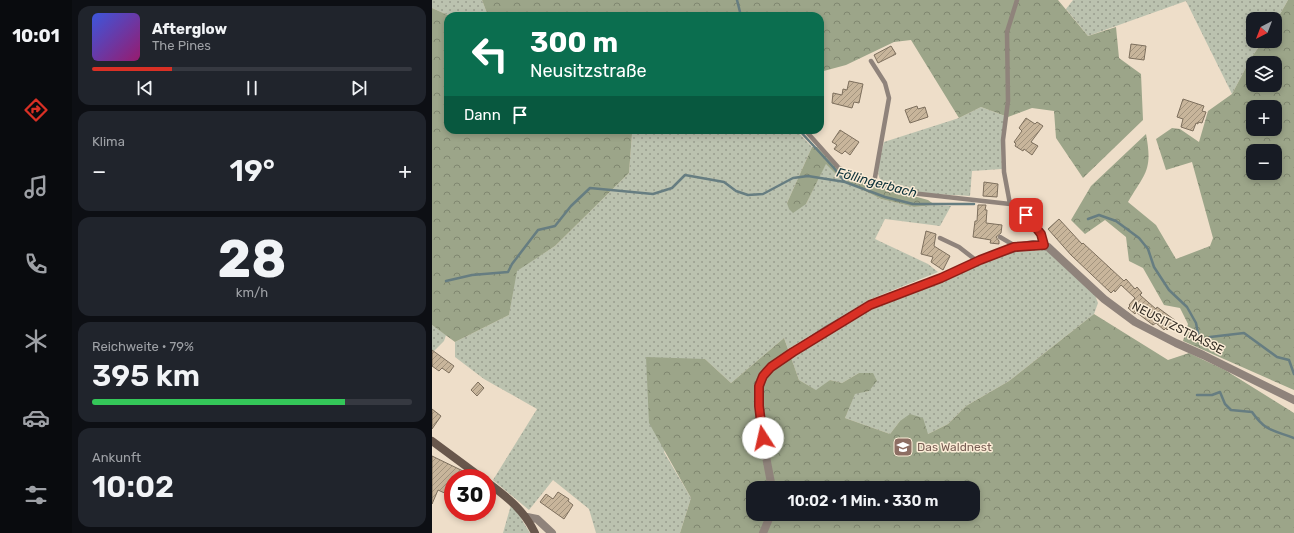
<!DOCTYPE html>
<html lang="de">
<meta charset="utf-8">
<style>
:root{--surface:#171b24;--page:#20242c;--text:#f1f3f6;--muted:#9ea1a6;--line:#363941;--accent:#d93025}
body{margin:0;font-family:Rubik,sans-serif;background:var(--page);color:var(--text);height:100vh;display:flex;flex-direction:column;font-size:15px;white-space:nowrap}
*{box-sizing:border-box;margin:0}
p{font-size:13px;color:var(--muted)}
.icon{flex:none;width:22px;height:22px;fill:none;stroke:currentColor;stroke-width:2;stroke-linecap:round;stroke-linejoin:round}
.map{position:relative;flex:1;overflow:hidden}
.side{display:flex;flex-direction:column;gap:6px;padding:6px;background:#0d0f14;width:360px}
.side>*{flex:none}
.hud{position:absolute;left:12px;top:12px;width:380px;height:122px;border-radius:12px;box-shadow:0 2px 6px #0003;background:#0b6e4f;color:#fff;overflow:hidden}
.needle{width:26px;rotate:222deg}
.fabs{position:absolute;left:814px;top:12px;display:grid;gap:8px}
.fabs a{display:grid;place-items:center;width:36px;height:36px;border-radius:8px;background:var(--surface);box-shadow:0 2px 6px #0003;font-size:20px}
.speed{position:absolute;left:12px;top:469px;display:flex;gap:8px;font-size:20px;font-weight:700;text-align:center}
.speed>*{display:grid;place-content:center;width:52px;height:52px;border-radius:50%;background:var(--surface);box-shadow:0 2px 6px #0003;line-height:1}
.speed .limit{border:6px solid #d22;background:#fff;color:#111}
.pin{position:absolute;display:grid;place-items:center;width:34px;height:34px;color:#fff;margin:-17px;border-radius:8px;box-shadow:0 2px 6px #0006}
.me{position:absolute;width:44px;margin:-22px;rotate:350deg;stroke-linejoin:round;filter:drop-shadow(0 0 3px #0008)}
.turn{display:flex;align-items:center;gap:14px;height:84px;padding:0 20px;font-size:18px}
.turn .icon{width:52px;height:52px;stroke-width:2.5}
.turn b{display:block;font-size:28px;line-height:34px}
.then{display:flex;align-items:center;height:38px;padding:0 20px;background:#0003;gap:8px;font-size:15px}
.big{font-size:30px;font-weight:600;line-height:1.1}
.side .tile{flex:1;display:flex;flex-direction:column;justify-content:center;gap:6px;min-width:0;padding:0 14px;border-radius:12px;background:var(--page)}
.side .dial{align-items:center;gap:0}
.dial b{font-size:52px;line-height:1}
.song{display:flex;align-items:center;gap:12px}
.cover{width:48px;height:48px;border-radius:6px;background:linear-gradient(135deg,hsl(230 70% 55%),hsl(320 70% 35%))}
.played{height:4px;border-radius:2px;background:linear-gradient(90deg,var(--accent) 25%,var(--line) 25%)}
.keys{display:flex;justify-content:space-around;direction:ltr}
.heat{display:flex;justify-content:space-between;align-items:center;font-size:22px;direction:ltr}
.charge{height:6px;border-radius:3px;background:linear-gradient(90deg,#34c759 79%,var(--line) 0)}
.trip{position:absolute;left:314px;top:481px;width:234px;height:40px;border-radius:12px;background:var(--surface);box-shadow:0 2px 6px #0003;font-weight:600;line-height:40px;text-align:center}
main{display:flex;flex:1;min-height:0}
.tabs{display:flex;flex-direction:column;width:72px;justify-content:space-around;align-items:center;background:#090b0e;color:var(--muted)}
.tabs .icon{width:28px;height:28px}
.tabs .on{color:var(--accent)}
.tabs b{font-size:18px;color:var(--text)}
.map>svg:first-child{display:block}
.grass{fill:url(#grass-dots)}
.forest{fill:url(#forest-crowns);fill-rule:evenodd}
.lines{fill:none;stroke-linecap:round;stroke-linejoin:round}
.stream{stroke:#667d81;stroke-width:2.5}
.building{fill:url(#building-hatch);stroke:#7d6f5d}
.lane{stroke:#8f837b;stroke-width:4.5}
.street{stroke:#8f837b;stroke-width:8}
.secondary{stroke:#68574c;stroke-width:8}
.route-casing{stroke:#8d1f18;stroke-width:10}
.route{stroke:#d93025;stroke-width:7}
.labels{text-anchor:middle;stroke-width:3;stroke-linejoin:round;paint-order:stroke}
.street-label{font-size:12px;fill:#342e26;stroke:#fbecd6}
.education-label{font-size:12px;fill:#785e54;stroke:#fbecd6;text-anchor:start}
.water-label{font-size:13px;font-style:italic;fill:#0c3139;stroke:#fbecd6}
</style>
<main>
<nav class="tabs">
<b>10:01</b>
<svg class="icon on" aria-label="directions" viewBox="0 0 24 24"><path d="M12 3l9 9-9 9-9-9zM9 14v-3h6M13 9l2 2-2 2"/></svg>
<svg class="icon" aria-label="music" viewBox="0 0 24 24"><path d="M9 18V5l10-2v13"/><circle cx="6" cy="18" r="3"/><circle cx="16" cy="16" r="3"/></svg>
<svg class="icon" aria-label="phone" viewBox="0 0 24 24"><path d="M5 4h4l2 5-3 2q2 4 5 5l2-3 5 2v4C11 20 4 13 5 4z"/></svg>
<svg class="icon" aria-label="climate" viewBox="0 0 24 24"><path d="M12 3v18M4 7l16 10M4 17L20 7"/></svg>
<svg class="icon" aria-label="car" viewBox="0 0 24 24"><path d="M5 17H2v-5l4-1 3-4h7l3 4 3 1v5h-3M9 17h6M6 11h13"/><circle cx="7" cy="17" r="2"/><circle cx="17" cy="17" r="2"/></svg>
<svg class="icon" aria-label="filters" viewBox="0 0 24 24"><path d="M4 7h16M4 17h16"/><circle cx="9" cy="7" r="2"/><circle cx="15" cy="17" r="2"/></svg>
</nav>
<section class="side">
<div class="tile">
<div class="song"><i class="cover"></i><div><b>Afterglow</b><p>The Pines</p></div></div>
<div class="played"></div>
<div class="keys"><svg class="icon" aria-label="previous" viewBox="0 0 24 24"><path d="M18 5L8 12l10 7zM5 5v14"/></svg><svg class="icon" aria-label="pause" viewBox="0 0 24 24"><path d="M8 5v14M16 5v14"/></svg><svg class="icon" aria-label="next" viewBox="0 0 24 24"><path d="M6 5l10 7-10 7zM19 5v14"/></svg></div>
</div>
<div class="tile"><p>Klima</p>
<div class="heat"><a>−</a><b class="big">19°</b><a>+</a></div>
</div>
<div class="tile dial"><b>28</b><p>km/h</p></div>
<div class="tile"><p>Reichweite · 79%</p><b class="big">395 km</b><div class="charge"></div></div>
<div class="tile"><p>Ankunft</p><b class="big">10:02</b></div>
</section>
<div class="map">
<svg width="862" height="533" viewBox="0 0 862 533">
<defs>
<pattern id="grass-dots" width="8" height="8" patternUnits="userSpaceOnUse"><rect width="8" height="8" fill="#bbc2af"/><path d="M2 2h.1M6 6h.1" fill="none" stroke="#999e8e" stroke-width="1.8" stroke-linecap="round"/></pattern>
<pattern id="forest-crowns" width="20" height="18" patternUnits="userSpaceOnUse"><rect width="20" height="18" fill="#9ca589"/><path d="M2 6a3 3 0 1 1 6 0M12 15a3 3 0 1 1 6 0" fill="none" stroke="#808770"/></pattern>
<pattern id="building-hatch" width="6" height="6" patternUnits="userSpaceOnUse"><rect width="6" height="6" fill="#c8b59b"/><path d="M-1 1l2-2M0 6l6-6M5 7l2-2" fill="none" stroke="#a3947e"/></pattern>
</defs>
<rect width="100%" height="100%" fill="#eedec9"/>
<!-- grass -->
<path class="grass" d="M0 0H50L56 16H18L0 8Z
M641 0H856L843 23V19H821V41H831L819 58 800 94 754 1 656 36 634 9Z
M549 107 573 116 569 147 570 169 540 171 538 196C522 195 456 194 448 179 443 170 450 152 452 142L527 118Z
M206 130H364L380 147 355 203 374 204 394 163 409 179 449 199 482 207 503 205 519 206 508 226 453 219 443 239 496 264 506 272 439 299 356 349 352 338 299 383 273 359 232 452 259 498 248 533H164L157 509 121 480 97 510 61 480 105 409 52 379 23 357V342L77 315 84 271 123 246 197 173 200 134Z
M608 248 619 252 663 295 666 303 662 314 577 381 534 406 516 424 496 434 468 421 458 434 413 418 423 393 437 391 427 373 410 383 398 380 385 391 367 380 359 358C389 338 419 318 451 303 475 292 500 285 525 275 552 264 578 249 608 248Z
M0 325 14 335 12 341 0 353Z
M79 505 82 507 98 533H71Z"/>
<!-- forest -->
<path class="forest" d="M50 0H626L656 36 684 27 687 58 709 74 711 120 651 178 624 138 622 111 600 108 576 117 549 107 527 118 479 40 462 42 414 65 388 72V16H56Z
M856 0H862V390L751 341 756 324 748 308 732 305 711 268 697 261 694 237 673 220 653 234 639 220 659 186 714 134C721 171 713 173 696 202L724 225 744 259 778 246 781 238 760 162 734 170 724 139 740 128 748 129 767 142 776 111 800 94 819 58 831 41H843V23ZM821 63H843V85H821ZM821 107H843V129H821ZM821 151H843V173H821Z
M0 8 18 16H16V130H206L200 134 197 173 123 246 85 271 77 315 23 342 0 325Z
M380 147H385L410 173 419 179 496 200 503 205 482 207 449 199 409 179 394 164 374 204 361 213 357 209 355 203Z
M662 314 736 360 757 353 793 370 862 413V533H248L259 498 217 423 214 357 273 359 299 383 352 338 367 380 384 390 398 380 410 383 427 373H441L445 381 437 391 423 394 413 418 458 434 468 421 478 414 491 418 496 434 516 424 534 406 577 381ZM321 488H541V514H321Z"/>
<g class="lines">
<!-- stream -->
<path class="stream" d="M305 0 309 16
M367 130 402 168 413 182
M656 219 667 215 684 221 707 238 716 249 722 267 737 290 755 307 764 323 767 338
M14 281 40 275 76 272 80 264 106 230 123 226 139 206 158 188 221 194 240 188 253 175 292 182 304 191 316 195 331 194 361 178 376 176 413 182 453 197 481 204H542
M778 337 812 333 845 357 857 360 862 374
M765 395H780L788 392 793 404 799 410 820 412C834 432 841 430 862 438"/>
</g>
<!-- building -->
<path class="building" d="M699 44 714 46 712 60 697 58Z
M459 46 464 54 446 63 442 55Z
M417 81 431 84 427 103 422 102 420 108 400 103 401 93 410 95 411 89 415 90Z
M751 99 772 106 770 111 774 112 770 123 766 122V124L764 123 761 131 749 127 751 119 745 117Z
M485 106 486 109 493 107 496 117 478 123 473 110Z
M594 118 603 124 605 122 611 126 599 142 606 146 600 155 592 149 591 151 583 146 584 144 582 142 590 131 587 128Z
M408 130 427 142 418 155 413 151 410 154 402 149 405 145 400 142Z
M552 182 566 184 565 197 551 196Z
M546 205H554L553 210H555L554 223 570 225 569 233 564 237 567 241V244L558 243 559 240 541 237 543 221H545Z
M627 219 650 244 651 243 692 281 694 279 703 289 705 287 710 293 708 295 724 309 725 307 744 321 735 330 734 328 732 330 724 323 721 325 704 312 703 314 696 308 698 306 697 305 703 298 689 285 683 292 682 290 679 293 639 255 616 229Z
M494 231 504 234 502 246 518 256 511 270 499 262 501 257 489 254Z
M0 350 22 366 17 373 10 368 7 371 0 366Z
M46 382 52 388 45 396 39 390Z
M0 409 9 416 0 429Z
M0 456 31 471 27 478H21L19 496 6 490 0 504Z
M126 492 137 499 136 501 141 505 132 519 108 502 114 494 121 499Z"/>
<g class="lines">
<!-- lane -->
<path class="lane" d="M439 61 453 83 457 98 442 183
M373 130 406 167 421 177 479 193 578 204 594 215 609 234 612 245
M578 204 572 172 571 140 576 101 575 32 585 0
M568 237 585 247
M508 238 527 247 545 261"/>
<!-- street -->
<path class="street" d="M340 488 328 425 326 395 331 376 339 367 394 330 438 305 509 278 547 260 590 246 601 244 616 247 672 299 703 322 744 343 771 355 862 400
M95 517 105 519 120 533
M331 533 339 514"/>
<!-- secondary -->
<path class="secondary" d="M0 441 50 478
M55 482C75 497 92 510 103 533"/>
</g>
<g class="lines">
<defs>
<path id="route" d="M331 438 327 406V386L331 376 339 367 361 352 438 305 509 278 548 260 582 247 612 245 609 234 594 215"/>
</defs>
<!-- route casing -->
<use href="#route" class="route-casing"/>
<!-- route -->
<use href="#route" class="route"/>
</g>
<!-- icons -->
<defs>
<symbol id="school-square" viewBox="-11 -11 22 22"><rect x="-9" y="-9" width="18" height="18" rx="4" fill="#8d6e63" stroke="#fbecd6"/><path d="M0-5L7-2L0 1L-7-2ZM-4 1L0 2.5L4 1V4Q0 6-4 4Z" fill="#fff"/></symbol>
</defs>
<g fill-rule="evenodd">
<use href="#school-square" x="460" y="436" width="22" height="22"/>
</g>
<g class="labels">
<!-- street labels -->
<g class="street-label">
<text transform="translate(746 328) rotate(27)" y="4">NEUSITZSTRASSE</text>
</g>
<!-- education labels -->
<g class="education-label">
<text x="485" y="451">Das Waldnest</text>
</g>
<!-- water labels -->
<g class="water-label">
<text transform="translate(445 182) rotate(15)" y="5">Föllingerbach</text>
</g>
</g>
</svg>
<div class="fabs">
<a><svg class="needle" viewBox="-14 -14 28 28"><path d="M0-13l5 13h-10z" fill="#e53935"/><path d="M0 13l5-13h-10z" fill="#9ea1a6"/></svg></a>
<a><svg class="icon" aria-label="layers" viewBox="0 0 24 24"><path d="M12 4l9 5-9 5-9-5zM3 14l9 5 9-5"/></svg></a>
<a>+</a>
<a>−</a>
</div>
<div class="speed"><div class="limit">30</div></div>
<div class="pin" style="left:594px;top:215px;background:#d93025"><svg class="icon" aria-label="arrive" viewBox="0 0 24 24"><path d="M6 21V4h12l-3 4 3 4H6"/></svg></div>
<svg class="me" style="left:331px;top:438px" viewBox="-20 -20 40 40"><circle r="19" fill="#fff"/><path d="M0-13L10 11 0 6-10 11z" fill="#d93025"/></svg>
<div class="trip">10:02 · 1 Min. · 330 m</div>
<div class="hud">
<div class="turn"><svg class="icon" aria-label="left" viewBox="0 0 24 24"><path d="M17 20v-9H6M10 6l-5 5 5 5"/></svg><div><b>300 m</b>Neusitzstraße</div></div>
<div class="then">Dann<svg class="icon" aria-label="arrive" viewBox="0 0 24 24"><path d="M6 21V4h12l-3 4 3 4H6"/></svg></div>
</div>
</div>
</main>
